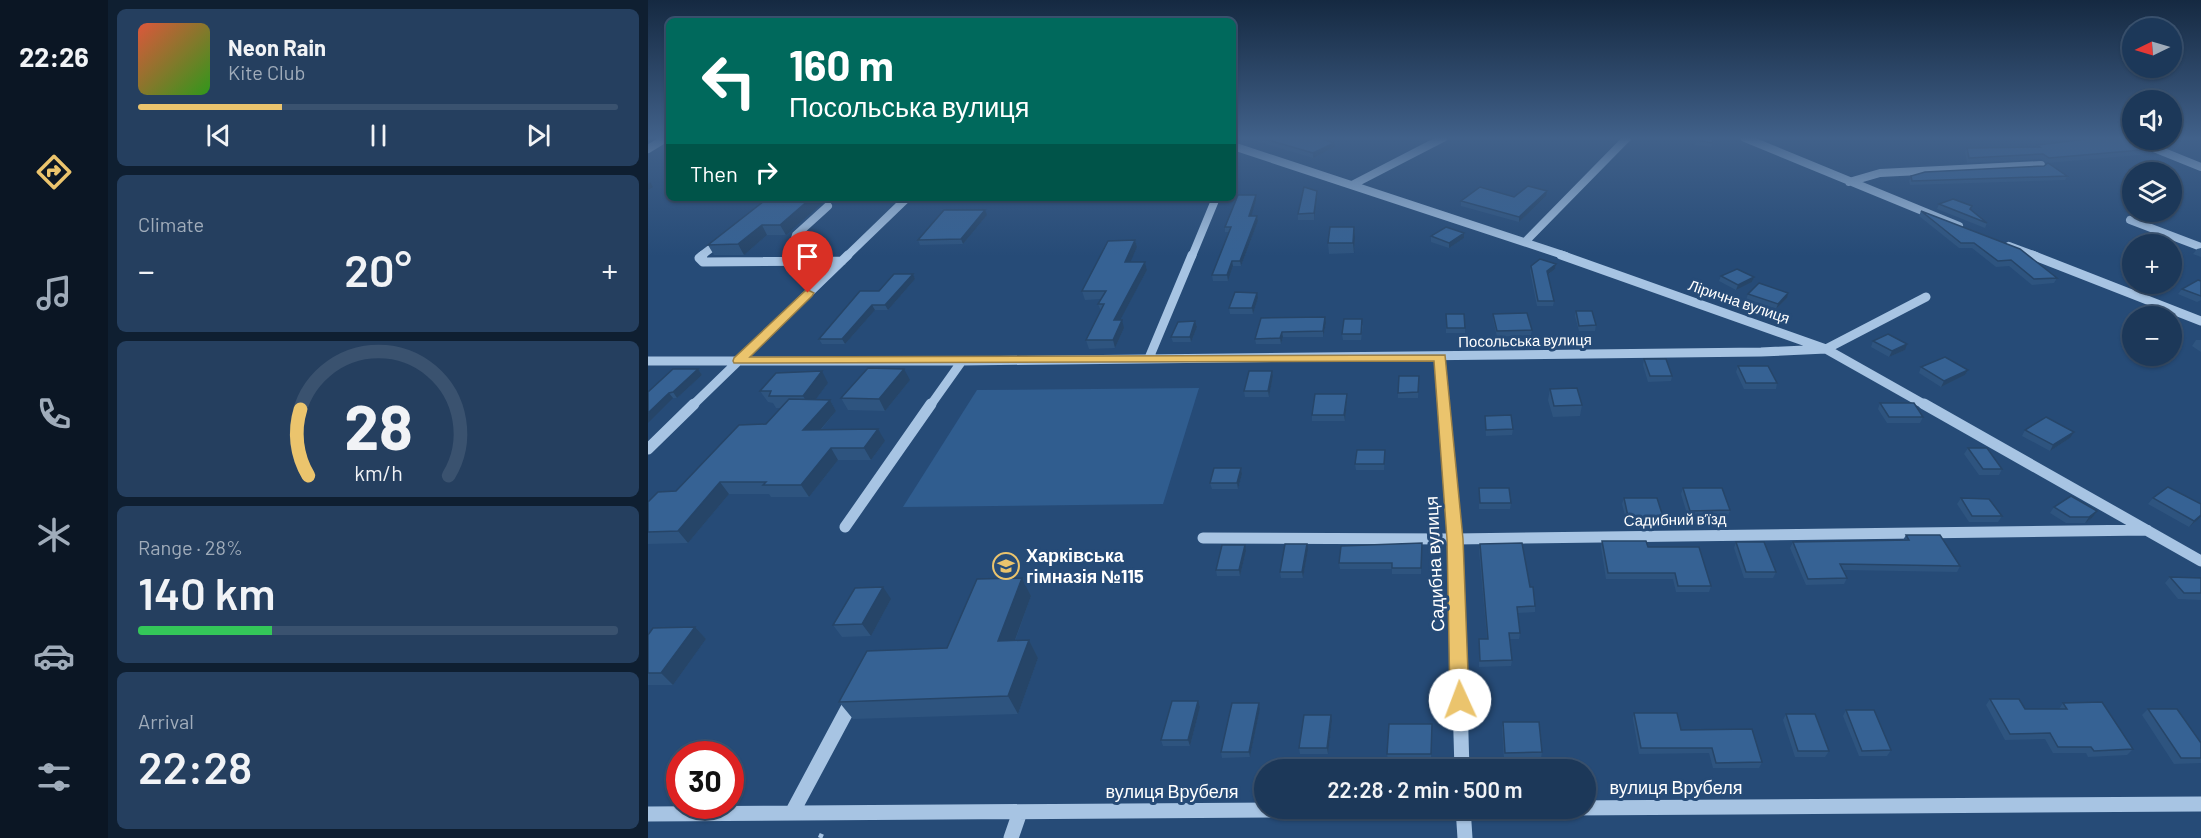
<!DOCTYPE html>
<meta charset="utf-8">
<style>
:root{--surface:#1c3859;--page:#253f5f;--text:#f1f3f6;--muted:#a0acba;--line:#3a526f;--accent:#ebc46d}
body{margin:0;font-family:Barlow,sans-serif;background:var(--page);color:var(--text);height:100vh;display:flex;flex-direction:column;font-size:22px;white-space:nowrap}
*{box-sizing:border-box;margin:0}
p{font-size:20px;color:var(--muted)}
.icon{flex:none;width:33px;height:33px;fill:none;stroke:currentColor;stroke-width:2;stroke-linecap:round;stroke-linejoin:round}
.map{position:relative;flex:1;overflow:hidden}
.drawer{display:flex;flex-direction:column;gap:9px;padding:9px;background:#0f1f31;width:540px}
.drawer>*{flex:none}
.hud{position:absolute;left:18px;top:18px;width:570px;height:183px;border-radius:9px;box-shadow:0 2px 4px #0004,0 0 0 2px var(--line);background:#00695c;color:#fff;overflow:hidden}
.needle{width:39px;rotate:265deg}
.tools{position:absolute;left:1474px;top:18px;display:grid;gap:12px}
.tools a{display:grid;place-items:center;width:60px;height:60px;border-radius:50%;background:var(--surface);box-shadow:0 2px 4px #0004,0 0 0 2px var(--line);font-size:30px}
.speed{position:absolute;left:18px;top:741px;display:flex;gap:12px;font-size:30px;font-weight:700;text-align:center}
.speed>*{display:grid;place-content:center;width:78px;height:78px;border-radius:50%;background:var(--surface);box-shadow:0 2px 4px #0004,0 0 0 2px var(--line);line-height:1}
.speed .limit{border:9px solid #d22;background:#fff;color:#111}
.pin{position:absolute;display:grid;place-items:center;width:51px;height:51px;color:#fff;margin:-62px -26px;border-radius:50% 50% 50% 0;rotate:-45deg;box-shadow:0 0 6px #0007}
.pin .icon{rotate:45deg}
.me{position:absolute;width:66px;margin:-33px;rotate:358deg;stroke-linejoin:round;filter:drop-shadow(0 0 4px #0008)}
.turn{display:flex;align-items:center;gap:21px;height:126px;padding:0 24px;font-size:27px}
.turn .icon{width:78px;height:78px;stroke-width:2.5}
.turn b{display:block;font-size:42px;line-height:51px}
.then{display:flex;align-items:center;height:57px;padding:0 24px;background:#0003;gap:12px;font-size:22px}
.big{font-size:45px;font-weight:600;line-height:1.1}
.drawer .widget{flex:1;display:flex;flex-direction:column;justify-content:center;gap:9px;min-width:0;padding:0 21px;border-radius:9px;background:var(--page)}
.drawer .dial{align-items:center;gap:0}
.dial svg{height:156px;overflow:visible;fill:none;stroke:var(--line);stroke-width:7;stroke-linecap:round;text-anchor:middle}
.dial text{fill:var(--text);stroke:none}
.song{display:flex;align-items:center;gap:18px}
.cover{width:72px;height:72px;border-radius:9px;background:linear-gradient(135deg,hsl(10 70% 55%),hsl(110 70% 35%))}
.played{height:6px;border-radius:3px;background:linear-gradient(90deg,var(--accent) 30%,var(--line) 30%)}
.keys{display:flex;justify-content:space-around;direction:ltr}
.heat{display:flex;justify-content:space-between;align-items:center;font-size:33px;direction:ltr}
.charge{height:9px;border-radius:4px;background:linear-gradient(90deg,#34c759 28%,var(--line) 0)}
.trip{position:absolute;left:606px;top:759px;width:342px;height:60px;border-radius:30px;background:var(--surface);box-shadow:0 2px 4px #0004,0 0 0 2px var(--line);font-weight:600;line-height:60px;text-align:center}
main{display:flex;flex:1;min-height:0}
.tabs{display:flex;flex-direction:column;width:108px;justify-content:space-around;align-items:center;background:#0b1624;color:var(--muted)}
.tabs .icon{width:42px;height:42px}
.tabs .current{color:var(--accent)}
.tabs b{font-size:27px;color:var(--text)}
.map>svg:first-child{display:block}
.green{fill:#305d8f}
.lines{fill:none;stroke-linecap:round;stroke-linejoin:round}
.path{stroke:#a7c4e3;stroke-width:4.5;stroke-dasharray:4.5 6;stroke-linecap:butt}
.minor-far3{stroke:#a7c4e3;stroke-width:8}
.minor-far2{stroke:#a7c4e3;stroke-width:9}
.minor-far1{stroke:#a7c4e3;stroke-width:11}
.minor{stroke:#a7c4e3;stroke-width:15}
.wall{fill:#2e547f}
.shaded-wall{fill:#264568}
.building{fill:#366294;stroke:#264568;stroke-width:1.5}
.route{fill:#ebc46d;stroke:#997f47;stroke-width:1.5}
.labels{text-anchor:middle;stroke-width:6;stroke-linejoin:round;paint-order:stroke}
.street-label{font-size:15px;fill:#fff;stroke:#264b77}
.near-poi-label{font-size:18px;font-weight:bold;fill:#fff;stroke:#264b77;text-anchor:start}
.near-street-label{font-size:18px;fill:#fff;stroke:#264b77}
</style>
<main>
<nav class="tabs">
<b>22:26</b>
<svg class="icon current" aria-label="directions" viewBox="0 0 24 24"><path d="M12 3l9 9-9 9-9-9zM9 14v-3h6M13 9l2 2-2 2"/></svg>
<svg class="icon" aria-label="music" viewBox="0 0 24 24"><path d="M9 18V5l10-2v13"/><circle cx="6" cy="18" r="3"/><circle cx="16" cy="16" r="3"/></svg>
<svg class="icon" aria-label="phone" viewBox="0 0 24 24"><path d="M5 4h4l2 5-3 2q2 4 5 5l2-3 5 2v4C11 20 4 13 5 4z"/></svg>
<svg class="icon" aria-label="climate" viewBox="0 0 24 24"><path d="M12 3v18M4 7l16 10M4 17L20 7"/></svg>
<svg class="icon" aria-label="car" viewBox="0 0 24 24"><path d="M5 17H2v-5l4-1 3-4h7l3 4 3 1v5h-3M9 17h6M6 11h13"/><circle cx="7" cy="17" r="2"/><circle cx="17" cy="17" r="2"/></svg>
<svg class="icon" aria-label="filters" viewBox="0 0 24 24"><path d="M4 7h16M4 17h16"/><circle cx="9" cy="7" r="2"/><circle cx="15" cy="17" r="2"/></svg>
</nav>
<section class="drawer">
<div class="widget">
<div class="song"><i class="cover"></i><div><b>Neon Rain</b><p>Kite Club</p></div></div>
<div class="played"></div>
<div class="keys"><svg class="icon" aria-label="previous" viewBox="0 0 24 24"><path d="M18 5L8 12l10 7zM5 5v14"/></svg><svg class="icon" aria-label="pause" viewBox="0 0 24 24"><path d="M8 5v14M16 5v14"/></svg><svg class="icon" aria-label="next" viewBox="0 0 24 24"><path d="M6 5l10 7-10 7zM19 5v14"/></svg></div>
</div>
<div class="widget"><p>Climate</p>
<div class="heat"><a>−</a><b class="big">20°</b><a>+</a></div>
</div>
<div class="widget dial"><svg viewBox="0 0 100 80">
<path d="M14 69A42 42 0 1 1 86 69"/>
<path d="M14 69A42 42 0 0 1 10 35" stroke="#ebc46d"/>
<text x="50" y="56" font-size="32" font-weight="700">28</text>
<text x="50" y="72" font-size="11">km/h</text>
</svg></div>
<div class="widget"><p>Range · 28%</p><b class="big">140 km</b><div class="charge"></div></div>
<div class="widget"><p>Arrival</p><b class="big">22:28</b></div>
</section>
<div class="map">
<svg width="1553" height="838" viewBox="0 0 1553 838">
<rect width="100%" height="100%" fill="#264b77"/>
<!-- green -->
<path class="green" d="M551 388 515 504 255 507 329 390Z"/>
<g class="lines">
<!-- path -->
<path class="path" d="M172 838 176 829"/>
<!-- minor-far3 -->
<path class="minor-far3" d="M1097 138 1311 226
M1486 140 1553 167
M585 146 918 256
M0 149 18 138
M1201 182 1232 173 1393 165
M704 185 795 138
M1482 220 1553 247
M877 242 979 138
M1361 246 1388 256
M53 256 74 240
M156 256 146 242 148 235 180 206
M199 256 259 198
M544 256 568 198"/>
<!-- minor-far2 -->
<path class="minor-far2" d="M55 255 51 258 55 262 194 261
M155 255 159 261
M913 255 1178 349 1279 406
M1384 255 1553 321
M792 357 796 406
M501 358 544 255
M0 361H314L1113 352 1178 349 1278 297
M44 406 200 255
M282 406 314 361"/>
<!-- minor-far1 -->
<path class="minor-far1" d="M796 404 807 539 809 596
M1276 404 1553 561
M0 449 46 404
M197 527 283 404
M555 538 807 539 1499 530"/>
<!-- minor -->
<path class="minor" d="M809 595 814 770
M815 808 817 838
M144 813 205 699
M0 814 1553 804
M363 838 372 812"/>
</g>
<!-- wall -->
<path class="wall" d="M598 138H672L686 143 687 147 665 158Z
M1049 138H1068L1063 147 1047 145Z
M1389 145 1505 149 1503 154 1399 163 1393 159 1319 163 1317 152 1319 148 1388 147Z
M1396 166 1419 176 1417 180 1262 185 1261 181 1263 176Z
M898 196 871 222 813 206V201Z
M120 198 138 235H119L96 255H66L60 245Z
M669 198 666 220H650V214Z
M608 200 603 216H609L610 221 593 266H585L580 281H565L564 275 581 232H577V227Z
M1291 204 1322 209 1339 223 1337 228 1289 209Z
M1273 211 1409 278 1406 283 1384 285 1361 266 1348 267 1324 248H1311L1271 216Z
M339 215 315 244 272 245 270 240Z
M706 227 707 237 706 253 681 254 680 243Z
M783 236 816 238 801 248 783 242Z
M487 240 489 247 482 262H497L499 270 472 320 476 328 467 348 441 349 438 340 453 311 450 304 453 299 437 300 434 291Z
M1553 248V257L1545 254 1549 249Z
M908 264 907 269 900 275 906 301 905 306H889L882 271 883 266Z
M265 274 267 279 240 310H227L197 344H174L171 339 231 291Z
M1073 276 1106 277 1104 282 1088 290 1071 281Z
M1550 280 1553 300 1549 302 1530 294 1534 289Z
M1100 294 1139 298 1128 309 1098 300Z
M610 298 605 314H582L581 308Z
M928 311 948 325 947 331H931L927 316Z
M798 314 817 328V333H798Z
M845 314 884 330 883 335 849 337 845 319Z
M677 317 678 323 675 337H635L633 344H608L607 339Z
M547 321 549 327 543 342H525L523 337Z
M715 325 713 340H695L694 334Z
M1548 340H1553V352L1544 346Z
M1225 341 1257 350 1241 357 1223 347Z
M996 359 1024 376 1023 381 1000 382 995 365Z
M1090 366 1129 383 1128 389H1096L1088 372Z
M1273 367 1320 370 1317 375 1293 387 1271 373Z
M50 369 54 375 29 398H25L0 392Z
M624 371 625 376 621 397H597L596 391Z
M771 376 770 398H750V393Z
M262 380 237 411 200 410 193 398Z
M180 383 167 400H182L188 411 173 430 237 441 223 460H190L161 497H123L121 494H81L40 543 0 544V502L28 491 118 424 134 408H128L125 403 120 402 112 391Z
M902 389 934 405 932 416 905 417 900 400Z
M699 400 697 421H664V415Z
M1232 403 1275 417 1272 423H1239L1230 409Z
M837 416 865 429 864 435 838 436Z
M1377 430 1422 438 1402 451 1374 436Z
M1320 448 1354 469 1351 475H1331L1316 454Z
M737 450 736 470H708L707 464Z
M593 468 594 474 590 489H564L562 483Z
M831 488 863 503 862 509H831Z
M1035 488 1082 510 1080 516 1040 517 1033 494Z
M976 498 1016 520 1014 526 980 527 974 504Z
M1313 498 1354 516 1350 522H1321L1309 504Z
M1505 498 1553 517 1541 527 1500 504Z
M1406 507 1449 511 1445 517 1437 523H1418L1402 513Z
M1258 535 1312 566 1309 572 1195 570 1199 578 1196 584 1158 585 1142 548 1145 542 1255 540Z
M954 541 1000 547 1063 586 1061 592H1028L1025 579H958L953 547Z
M1088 542 1128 572 1125 578H1096L1086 548Z
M774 543 773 574H744V569H692L691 563Z
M832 544 882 587 887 606V612L870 613 872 633 871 639H862L864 660 863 666 831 667V639H839L831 550Z
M660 550 655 578H633L632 572Z
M598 551 592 576H569L568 570Z
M1522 577 1553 578V600L1530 599 1517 583Z
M374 578 383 596 367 641 381 640 390 658 370 714 205 719 191 702 299 648Z
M243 599 223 636 194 637 185 625Z
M47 627 58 639 25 685H0V635Z
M1342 699 1377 709H1411L1415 703 1485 749 1479 755 1440 757 1438 753H1405L1397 739 1357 740 1338 705Z
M550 701 552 707 542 746H515L513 740Z
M611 703 612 709 602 757 574 758 573 752Z
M1500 709 1553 743V763L1526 764 1494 715Z
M1198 710 1243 750 1239 756H1211L1195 716Z
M986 713 1033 730 1114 762 1111 768H1065L1061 753 991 754 985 719Z
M1138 714 1181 751 1177 757H1147L1135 720Z
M684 721 680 754H652L651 748Z
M855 722 894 752 893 758 856 759 854 728Z
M784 724 783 760H740L739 754Z"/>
<!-- shaded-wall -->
<path class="shaded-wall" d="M686 143 687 147 665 158V153Z
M2 182 5 187 0 190V184Z
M669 191V198L666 220V213Z
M899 191 898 196 871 222V217Z
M608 195V200L602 221 601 216Z
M163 198H180L138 235 132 225Z
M337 210 339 215 315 244 313 239Z
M609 216 610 221 593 266 592 261Z
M114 225 119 235 96 255 90 244Z
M706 227 707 237 706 253 705 243Z
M816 233V238L801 248V243Z
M487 240 489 247 479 270 477 262Z
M584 261 585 266 580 281 579 275Z
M497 262 499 270 468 328 466 320Z
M908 264 907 269 898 276 899 271Z
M265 274 267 279 240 310 237 305Z
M1106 277 1104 282 1088 290 1090 285Z
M609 293 610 298 605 314 604 308Z
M1140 293 1139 298 1128 309 1130 304Z
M224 305 227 310 197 344 194 339Z
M677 317 678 323 675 337V331Z
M474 320 476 328 467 348 465 340Z
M547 321 549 327 543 342 542 337Z
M634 332 635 337 633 344 632 338Z
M1259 344 1257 350 1241 357 1244 351Z
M50 369 54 375 29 398 25 392Z
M256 369 262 380 237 411 231 399Z
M1320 370 1317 375 1293 387 1296 381Z
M174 371 180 383 162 407 155 396Z
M624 371 625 376 621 397 620 391Z
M21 393 25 398 0 423V413Z
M699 394V400L697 421 696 415Z
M182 400 188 411 163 441 155 430Z
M230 429 237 441 223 460 216 448Z
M1426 432 1422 438 1402 451 1405 445Z
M183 448 190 460 161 497 153 485Z
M593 468 594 474 590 489 589 483Z
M72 482 81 494 40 543 30 531Z
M1449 511 1445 517 1437 523 1441 517Z
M1553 515V517L1541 527 1546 521Z
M659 544 660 550 655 578 654 572Z
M597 545 598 551 592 576 591 570Z
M374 578 383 596 360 659 350 641Z
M235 587 243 599 223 636 214 624Z
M47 627 58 639 25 685 13 673Z
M381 640 390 658 370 714 360 696Z
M550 701 552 707 542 746 540 740Z
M611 703 612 709 602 757 601 752Z
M683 715 684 721 680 754 679 748Z"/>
<!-- building -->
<path class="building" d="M613 138H672L686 143 665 153Z
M1049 138H1066L1064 143 1048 140Z
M1448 138H1482L1505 149 1401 158 1395 154 1321 158 1319 148 1392 147 1389 145Z
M1400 163 1419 176 1264 181 1263 176 1277 172 1396 166Z
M880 186 899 191 871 217 813 201 832 187 866 197Z
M656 187 669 191 666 213 650 214Z
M590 195H608L601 216H609L592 261H584L579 275H564L583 227H577Z
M120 198H163L132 225H114L90 244 60 245Z
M1305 199 1324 206 1322 209 1339 223 1291 204Z
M296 210H337L313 239 270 240Z
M1273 211 1372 249 1409 278 1386 279 1363 260 1350 261 1326 243H1313Z
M682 227H706L705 243H680Z
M798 227 816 233 801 243 783 236Z
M487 240 477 262H497L466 320H474L465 340H438L456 304H450L458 291H434L460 241Z
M892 259 908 264 899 271 906 301H890L883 266Z
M1089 269 1106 277 1090 285 1073 276Z
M246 274H265L237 305H224L194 339H171L212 291H231Z
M1550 280 1553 281V296L1534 289Z
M1111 283 1140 293 1130 304 1100 294Z
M587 292 609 293 604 308H581Z
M928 311H944L948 325 931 326Z
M879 313 884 330 849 331 845 314Z
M798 314H816L817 328H799Z
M677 317 675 331 634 332 632 338 607 339 613 318Z
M696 319H714L713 334H694Z
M547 321 542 337H523L530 322Z
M1240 334 1259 344 1244 351 1225 341Z
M1297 357 1320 370 1296 381 1273 367Z
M996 359H1018L1024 376H1002Z
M1090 366H1120L1129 383H1098Z
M220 368 256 369 231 399 193 398Z
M25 369H50L25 392 21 393 0 413V392Z
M174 371 155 396H121L123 391H112L128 373Z
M601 371H624L620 391H596Z
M751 376H771L770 392 750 393Z
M929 388 934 405 906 406 902 389Z
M667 394H699L696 415H664Z
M141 399 182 400 155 430 230 429 216 448H183L153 485H115L118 482H72L30 531 0 532V502L10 492 28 491 91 425 118 424Z
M1232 403H1266L1275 417H1241Z
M863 415 865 429 838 430 837 416Z
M1398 417 1426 432 1405 445 1377 430Z
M1320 448H1339L1354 469H1335Z
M709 450H737L736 464H707Z
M566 468H593L589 483H562Z
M1520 487 1553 504V515L1546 521 1505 498Z
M831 488H861L863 503H832Z
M1035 488H1074L1082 510 1042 511Z
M1423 496 1449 511 1441 517H1422L1406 507Z
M976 498H1009L1016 520 981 521Z
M1313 498 1341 499 1354 516H1324Z
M1258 535H1292L1312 566 1192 564 1199 578 1160 579 1145 542 1261 540Z
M954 541H998L1000 547H1051L1063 586H1030L1027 573H960Z
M1088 542H1116L1128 572H1098Z
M774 543 773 568H744V563H691L693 546Z
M874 543 882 587H885L887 606 869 607 872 633H861L864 660 832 661 831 639H840L832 544Z
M637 544H659L654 572H632Z
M574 545H597L591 570H568Z
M1522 577 1553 578V593H1536Z
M374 578 350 641 381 640 360 696 191 702 219 651 299 648 329 579Z
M235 587 214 624 185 625 207 588Z
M47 627 13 673H0V635L5 628Z
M1342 699H1371L1377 709H1419L1415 703 1454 702 1485 749 1446 751 1443 747H1410L1402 733 1362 734Z
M524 701H550L540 740H513Z
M584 703H611L601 752H573Z
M1500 709H1529L1553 743V758H1533Z
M1198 710H1226L1243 750 1214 751Z
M986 713H1029L1033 730 1104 729 1114 762 1068 763 1064 748H993Z
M1138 714H1167L1181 751H1150Z
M656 715H683L679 748H651Z
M855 722H891L894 752 857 753Z
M741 724H784L783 754H739Z"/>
<!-- sky -->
<linearGradient id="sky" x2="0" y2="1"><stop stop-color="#152941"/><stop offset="0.54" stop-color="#41618a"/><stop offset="1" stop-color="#41618a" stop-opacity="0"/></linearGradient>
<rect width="1553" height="256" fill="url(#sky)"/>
<!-- route -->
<path class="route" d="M160 290 166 293 164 296 102 357 797 355 815 539 821 700 819 706 812 709 805 706 802 700 799 539 786 361 86 363 85 361 86 358 157 291Z"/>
<!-- icons -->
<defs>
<symbol id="school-ring" viewBox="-11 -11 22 22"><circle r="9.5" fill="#264b77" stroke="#ebc46d" stroke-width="1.5"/><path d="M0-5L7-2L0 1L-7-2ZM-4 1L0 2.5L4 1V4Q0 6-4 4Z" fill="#ebc46d"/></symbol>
</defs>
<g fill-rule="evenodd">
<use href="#school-ring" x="343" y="551" width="30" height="30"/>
</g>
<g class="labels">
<!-- street labels -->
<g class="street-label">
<text transform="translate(1091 302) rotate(19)" y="5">Лірична вулиця</text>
<text transform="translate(877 341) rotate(-1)" y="5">Посольська вулиця</text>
<text transform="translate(1027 520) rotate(-1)" y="5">Садибний в’їзд</text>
</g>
<!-- near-poi labels -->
<g class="near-poi-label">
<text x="378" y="562">Харківська<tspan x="378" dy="21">гімназія №115</tspan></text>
</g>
<!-- near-street labels -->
<g class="near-street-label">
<text transform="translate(787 564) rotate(-93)" y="6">Садибна вулиця</text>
<text x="1028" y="794">вулиця Врубеля</text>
<text x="524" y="798">вулиця Врубеля</text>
</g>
</g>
</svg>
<div class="tools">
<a><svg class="needle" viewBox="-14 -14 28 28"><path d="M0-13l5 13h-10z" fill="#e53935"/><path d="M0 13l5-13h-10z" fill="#a0acba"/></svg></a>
<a><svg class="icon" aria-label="sound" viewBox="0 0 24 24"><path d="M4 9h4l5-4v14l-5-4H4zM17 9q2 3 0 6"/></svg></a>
<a><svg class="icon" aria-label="layers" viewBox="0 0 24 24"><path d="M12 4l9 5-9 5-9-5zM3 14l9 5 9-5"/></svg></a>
<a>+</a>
<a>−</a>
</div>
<div class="speed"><div class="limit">30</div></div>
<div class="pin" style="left:160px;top:293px;background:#d93025"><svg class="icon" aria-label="arrive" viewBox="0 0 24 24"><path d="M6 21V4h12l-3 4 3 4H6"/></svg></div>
<svg class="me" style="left:812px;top:700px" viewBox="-20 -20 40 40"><circle r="19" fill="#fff"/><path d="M0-13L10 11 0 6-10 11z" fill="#ebc46d"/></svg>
<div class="trip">22:28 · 2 min · 500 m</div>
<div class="hud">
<div class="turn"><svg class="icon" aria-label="left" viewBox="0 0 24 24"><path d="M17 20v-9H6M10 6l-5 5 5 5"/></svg><div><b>160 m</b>Посольська вулиця</div></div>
<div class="then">Then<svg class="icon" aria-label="right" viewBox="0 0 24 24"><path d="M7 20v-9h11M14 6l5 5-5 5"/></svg></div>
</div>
</div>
</main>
